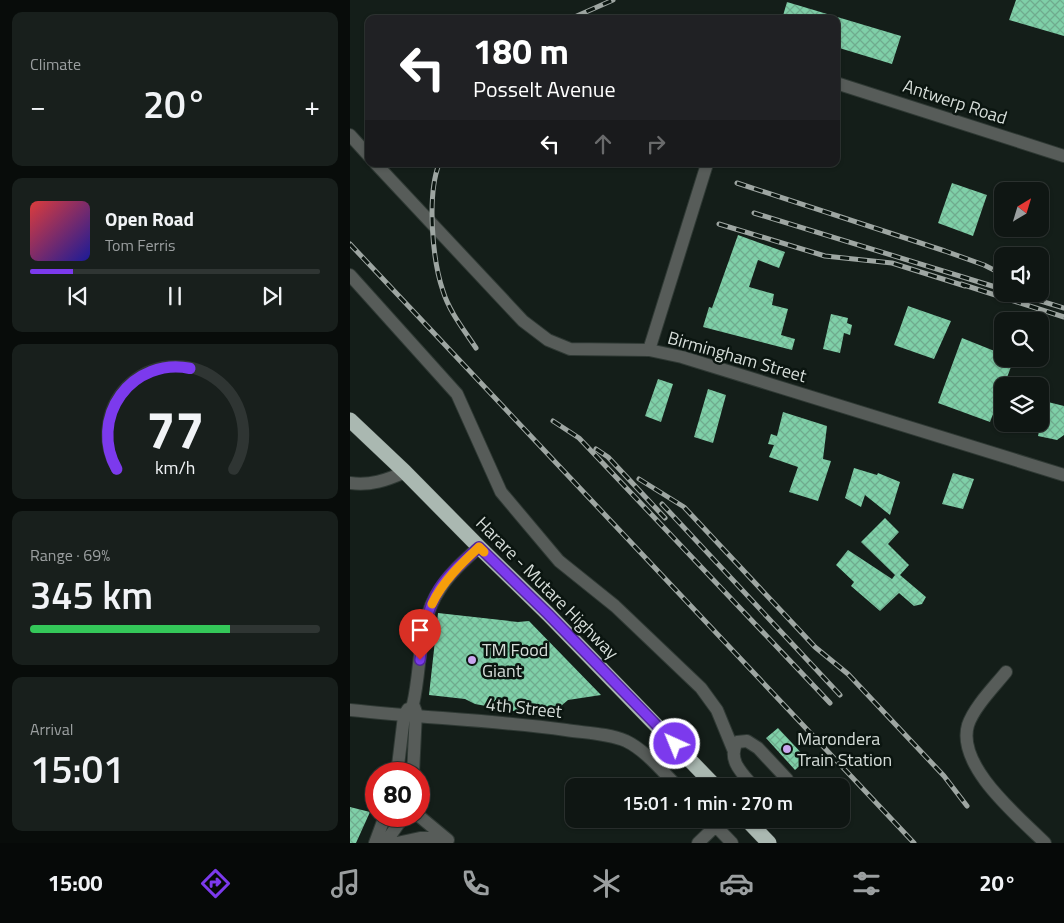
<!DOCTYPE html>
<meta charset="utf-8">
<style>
:root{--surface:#0f1613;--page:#181f1c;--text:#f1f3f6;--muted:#9b9fa0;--line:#2f3533;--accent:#7c3aed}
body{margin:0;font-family:"Titillium Web",sans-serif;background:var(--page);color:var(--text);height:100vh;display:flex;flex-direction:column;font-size:19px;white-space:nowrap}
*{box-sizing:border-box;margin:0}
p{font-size:16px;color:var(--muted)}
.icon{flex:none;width:28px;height:28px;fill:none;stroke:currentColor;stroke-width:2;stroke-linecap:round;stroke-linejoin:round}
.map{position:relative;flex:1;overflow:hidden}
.sheet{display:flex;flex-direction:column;gap:12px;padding:12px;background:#080c0a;width:350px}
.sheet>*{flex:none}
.banner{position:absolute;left:15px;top:15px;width:475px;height:152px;border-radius:10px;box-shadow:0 1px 4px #0004,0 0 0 1px var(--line);background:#202124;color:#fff;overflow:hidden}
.needle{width:32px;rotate:38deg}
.tools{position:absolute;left:644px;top:182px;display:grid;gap:10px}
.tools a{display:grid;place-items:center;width:55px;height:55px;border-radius:10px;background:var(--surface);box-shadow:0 1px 4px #0004,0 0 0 1px var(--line);font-size:25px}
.speed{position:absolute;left:15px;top:762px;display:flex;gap:10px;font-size:25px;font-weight:700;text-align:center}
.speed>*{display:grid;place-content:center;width:65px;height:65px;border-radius:50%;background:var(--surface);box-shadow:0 1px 4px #0004,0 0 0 1px var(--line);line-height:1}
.speed .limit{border:8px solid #d22;background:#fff;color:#111}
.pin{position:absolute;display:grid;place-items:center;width:42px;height:42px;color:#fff;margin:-51px -21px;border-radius:50% 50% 50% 0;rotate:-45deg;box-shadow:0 0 5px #0007}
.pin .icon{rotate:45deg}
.me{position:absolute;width:55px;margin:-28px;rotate:316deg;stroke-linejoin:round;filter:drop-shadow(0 0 4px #0008)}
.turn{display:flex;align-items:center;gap:18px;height:105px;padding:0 25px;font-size:22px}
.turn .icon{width:65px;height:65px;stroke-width:2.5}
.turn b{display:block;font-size:35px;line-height:42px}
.lanes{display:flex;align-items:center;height:48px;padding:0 25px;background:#0003;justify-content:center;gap:25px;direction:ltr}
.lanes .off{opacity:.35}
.big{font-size:38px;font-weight:600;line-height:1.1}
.sheet .tile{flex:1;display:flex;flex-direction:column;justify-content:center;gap:8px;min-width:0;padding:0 18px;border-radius:10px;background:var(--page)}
.sheet .dial{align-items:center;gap:0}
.dial svg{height:130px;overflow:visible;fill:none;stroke:var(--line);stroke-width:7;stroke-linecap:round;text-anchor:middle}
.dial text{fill:var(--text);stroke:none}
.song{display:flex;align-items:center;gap:15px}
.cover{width:60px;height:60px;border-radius:8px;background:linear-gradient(135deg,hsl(0 70% 55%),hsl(240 70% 35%))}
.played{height:5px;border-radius:2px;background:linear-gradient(90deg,var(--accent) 15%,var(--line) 15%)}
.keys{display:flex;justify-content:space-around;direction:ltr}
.heat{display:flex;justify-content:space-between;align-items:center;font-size:28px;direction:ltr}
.charge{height:8px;border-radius:4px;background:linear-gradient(90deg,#34c759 69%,var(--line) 0)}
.trip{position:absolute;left:215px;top:778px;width:285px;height:50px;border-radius:10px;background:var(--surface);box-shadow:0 1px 4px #0004,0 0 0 1px var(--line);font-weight:600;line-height:50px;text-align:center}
.tab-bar{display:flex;height:80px;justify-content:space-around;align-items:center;background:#060908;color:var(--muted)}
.tab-bar .icon{width:35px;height:35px}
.tab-bar .on{color:var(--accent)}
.tab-bar b{font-size:22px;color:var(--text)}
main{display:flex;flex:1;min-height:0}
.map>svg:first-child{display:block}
.building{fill:url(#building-cross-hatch)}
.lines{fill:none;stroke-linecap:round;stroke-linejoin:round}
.minor-casing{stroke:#2f3934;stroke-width:14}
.highway-casing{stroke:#2f3934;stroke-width:16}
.minor{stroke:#575c59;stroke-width:12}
.highway{stroke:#aab8b1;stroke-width:15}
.rail-casing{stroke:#9ea6a2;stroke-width:5}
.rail{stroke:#0b1510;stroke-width:3;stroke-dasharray:9;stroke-linecap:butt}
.route-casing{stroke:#51269a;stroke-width:12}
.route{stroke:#7c3aed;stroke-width:9}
.slow{stroke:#f59e0b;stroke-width:9}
.poi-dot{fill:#c8a6ef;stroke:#0b1510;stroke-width:2}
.labels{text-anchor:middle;stroke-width:5;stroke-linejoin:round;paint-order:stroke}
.street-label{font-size:18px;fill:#d6ddd9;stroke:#0b1510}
.poi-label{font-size:18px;fill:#d6ddd9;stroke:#0b1510;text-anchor:start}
</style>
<main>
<section class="sheet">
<div class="tile"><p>Climate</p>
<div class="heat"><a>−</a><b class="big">20°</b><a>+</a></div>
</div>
<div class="tile">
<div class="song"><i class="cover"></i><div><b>Open Road</b><p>Tom Ferris</p></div></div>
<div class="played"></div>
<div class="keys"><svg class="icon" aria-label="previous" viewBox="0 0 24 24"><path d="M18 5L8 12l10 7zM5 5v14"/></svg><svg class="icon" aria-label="pause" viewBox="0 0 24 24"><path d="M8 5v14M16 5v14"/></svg><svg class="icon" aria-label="next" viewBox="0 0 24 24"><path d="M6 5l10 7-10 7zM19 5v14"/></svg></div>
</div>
<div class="tile dial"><svg viewBox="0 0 100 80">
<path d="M14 69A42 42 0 1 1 86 69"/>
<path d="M14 69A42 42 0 0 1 59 7" stroke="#7c3aed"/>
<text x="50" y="56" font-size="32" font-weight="700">77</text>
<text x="50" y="72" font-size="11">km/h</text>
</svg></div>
<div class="tile"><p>Range · 69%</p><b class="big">345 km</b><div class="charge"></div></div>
<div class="tile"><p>Arrival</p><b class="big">15:01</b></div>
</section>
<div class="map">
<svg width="714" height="843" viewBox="0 0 714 843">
<defs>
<pattern id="building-cross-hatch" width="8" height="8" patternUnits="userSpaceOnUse" patternTransform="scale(1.25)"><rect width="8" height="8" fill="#7fd0a8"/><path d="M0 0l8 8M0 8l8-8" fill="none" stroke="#6fac8e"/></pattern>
</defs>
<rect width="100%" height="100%" fill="#141e19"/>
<!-- building -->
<path class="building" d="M666 0H714V36L659 20Z
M437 2 551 36 542 64 486 47V17V19H432Z
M602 183 637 195 623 236 588 223Z
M388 235 435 252 429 268 408 260 399 287 424 294 422 305 438 309 431 335 445 339 442 350 353 327 359 307 362 308Z
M558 306 601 321 584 359 544 345Z
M481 314 498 318 497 323 502 325 500 335 494 333 490 353 473 349Z
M612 338 652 354V359H664L640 422 588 403Z
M308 379 323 384 311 422 295 416Z
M358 389 376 395 363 443 344 437Z
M690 400 714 406V435L707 440 688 436 690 427Z
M433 412 477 426 473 459 481 461 468 501 439 492 448 467 419 457 424 445 418 444 421 434 427 436Z
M504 468 527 475 528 473 550 482 540 515 515 495 511 507 495 498Z
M603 473 624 479 613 509 592 504Z
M535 518 549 532 538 544 559 565 550 575 576 597 572 604 564 606 549 593 530 611 501 586 504 582 486 565 498 550 542 579 545 575 511 542Z
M88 613 168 622 179 621 251 695 218 700 198 717 125 704 115 699 79 695Z
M428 728 457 759 445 770 416 738Z
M0 807 20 812 6 843H0Z"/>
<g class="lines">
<defs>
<path id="minor" d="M486 83 714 156
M0 135 19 156
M26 164 173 321 198 340 220 349 299 350 332 357 714 475
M0 275 107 394 151 492 209 561 265 606 351 688 367 710 383 749
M299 350 357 164
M0 483C20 486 37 480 55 472
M656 672C644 687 624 707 618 725 606 766 669 817 695 843
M0 710C72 718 144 720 216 730 235 733 257 733 276 741 295 750 312 771 327 786
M47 774 54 716 58 709
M63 774 66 712 63 704C72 667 67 622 90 589 100 573 115 560 129 547
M403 786C392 773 377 760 387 742L397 741 408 748 437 779 436 786
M69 816 98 840
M359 819 382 843
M25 843 35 816
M32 843 40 836 54 816
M47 843 70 838H95
M348 843 373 819"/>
<path id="highway" d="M0 420 55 472 129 547 198 614 365 786
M396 819 419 843"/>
</defs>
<!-- minor casing -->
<use href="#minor" class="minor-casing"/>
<!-- highway casing -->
<use href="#highway" class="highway-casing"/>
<!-- minor -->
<use href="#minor" class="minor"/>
<!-- highway -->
<use href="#highway" class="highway"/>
<defs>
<path id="rail" d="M220 19 263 0
M89 164C77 195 82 259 93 291 99 311 114 330 126 348
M387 183 595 251 634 265 652 274
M404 213 652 289
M369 224 475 256 542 263 615 286
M0 244 564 843
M611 284 714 317
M668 294 714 308
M203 421 229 438 480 703
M246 449 258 457 315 518
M289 479 334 507 465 647 498 674 594 776 617 806
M312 504 490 695"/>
</defs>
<!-- rail casing -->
<use href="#rail" class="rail-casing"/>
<!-- rail -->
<use href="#rail" class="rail"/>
</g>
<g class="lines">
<defs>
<path id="route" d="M70 660C73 636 76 610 89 589 99 573 115 560 129 547L198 614 325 744"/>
</defs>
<!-- route casing -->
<use href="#route" class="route-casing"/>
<!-- route -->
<use href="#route" class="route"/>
<!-- slow -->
<path class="slow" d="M82 604C93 581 111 564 129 547L134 552"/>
</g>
<!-- markers -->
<g class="poi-dot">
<circle cx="122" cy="660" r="5"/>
<circle cx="437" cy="749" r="5"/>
</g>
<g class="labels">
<!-- street labels -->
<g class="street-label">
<text transform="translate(605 102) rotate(18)" y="6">Antwerp Road</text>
<text transform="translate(387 357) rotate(16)" y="6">Birmingham Street</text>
<text transform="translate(197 588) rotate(45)" y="6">Harare - Mutare Highway</text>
<text transform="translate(174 708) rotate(6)" y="6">4th Street</text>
</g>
<!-- poi labels -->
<g class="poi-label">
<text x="132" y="656">TM Food<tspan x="132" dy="21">Giant</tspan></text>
<text x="447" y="745">Marondera<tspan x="447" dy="21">Train Station</tspan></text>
</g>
</g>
</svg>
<div class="tools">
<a><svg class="needle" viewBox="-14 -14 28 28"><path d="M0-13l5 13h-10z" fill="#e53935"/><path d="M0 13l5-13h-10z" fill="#9b9fa0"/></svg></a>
<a><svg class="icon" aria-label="sound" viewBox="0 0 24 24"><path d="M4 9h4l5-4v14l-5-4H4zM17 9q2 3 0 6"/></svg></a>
<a><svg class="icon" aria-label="search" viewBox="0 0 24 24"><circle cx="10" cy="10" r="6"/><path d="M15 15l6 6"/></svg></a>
<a><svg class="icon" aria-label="layers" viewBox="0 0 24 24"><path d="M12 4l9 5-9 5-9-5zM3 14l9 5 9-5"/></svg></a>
</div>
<div class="speed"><div class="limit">80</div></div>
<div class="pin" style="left:70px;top:660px;background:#d93025"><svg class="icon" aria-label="arrive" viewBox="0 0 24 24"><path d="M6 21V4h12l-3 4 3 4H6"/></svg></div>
<svg class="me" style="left:325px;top:744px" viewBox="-20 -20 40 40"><circle r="17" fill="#7c3aed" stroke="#fff" stroke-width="3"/><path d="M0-11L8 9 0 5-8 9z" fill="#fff"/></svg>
<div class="trip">15:01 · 1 min · 270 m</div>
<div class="banner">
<div class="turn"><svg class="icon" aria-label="left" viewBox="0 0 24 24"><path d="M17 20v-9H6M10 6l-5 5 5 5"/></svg><div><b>180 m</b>Posselt Avenue</div></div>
<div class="lanes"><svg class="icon" aria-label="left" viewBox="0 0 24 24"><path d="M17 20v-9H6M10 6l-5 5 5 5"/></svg><svg class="icon off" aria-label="ahead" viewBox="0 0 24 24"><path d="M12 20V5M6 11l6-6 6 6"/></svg><svg class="icon off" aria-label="right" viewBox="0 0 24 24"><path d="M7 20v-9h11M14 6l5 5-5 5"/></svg></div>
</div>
</div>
</main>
<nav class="tab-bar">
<b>15:00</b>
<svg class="icon on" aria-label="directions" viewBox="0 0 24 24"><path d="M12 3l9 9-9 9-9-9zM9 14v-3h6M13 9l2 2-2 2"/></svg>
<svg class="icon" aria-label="music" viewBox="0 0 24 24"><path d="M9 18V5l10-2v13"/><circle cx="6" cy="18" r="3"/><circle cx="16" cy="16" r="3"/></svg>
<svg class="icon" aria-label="phone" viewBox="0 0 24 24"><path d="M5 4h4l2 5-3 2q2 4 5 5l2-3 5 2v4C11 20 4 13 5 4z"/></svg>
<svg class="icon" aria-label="climate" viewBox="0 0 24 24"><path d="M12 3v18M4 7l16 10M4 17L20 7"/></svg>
<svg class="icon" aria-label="car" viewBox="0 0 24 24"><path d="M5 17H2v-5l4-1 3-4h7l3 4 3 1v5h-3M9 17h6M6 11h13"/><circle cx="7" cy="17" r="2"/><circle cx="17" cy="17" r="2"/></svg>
<svg class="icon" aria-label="filters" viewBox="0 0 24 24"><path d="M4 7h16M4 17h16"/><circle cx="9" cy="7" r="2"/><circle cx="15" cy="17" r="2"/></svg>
<b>20°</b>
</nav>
